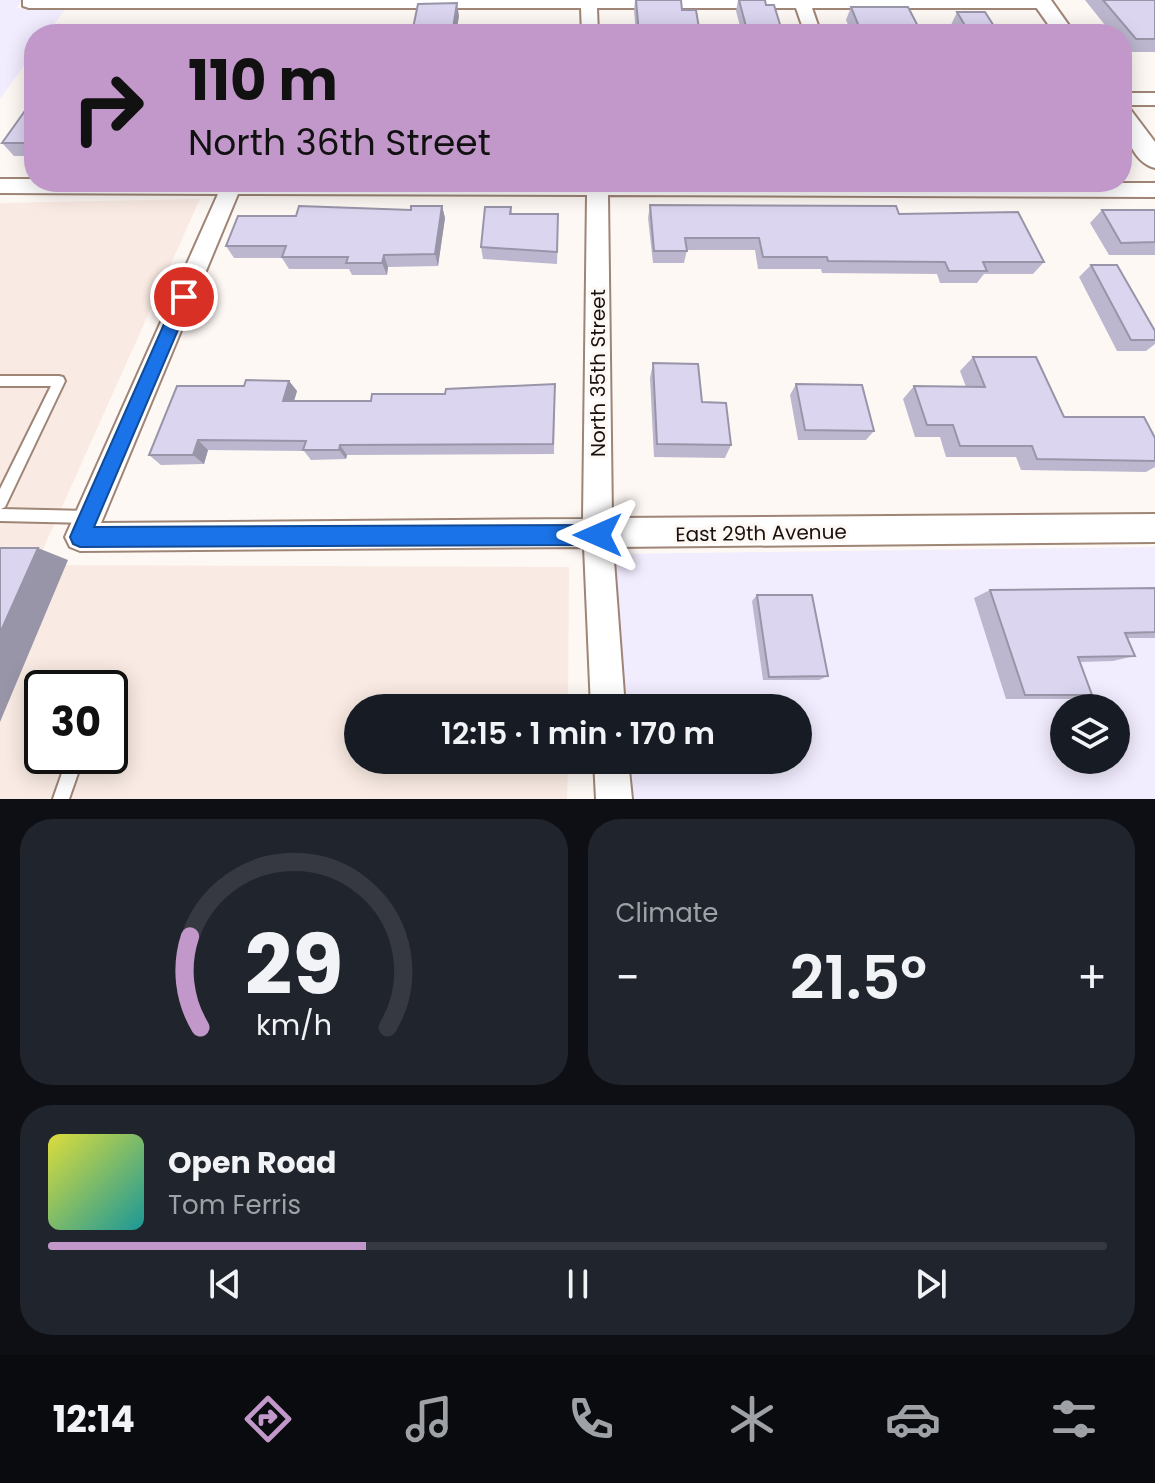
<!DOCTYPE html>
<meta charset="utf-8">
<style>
:root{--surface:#171b24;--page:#20242c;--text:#f1f3f6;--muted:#9ea1a6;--line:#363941;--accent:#c198c9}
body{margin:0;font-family:Poppins,sans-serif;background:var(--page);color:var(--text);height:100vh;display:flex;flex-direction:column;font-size:30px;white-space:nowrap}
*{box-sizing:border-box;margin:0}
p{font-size:26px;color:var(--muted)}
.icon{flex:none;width:44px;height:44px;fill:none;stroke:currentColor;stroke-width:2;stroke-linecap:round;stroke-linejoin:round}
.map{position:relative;height:799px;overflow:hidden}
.details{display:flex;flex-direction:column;gap:20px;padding:20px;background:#0d0f14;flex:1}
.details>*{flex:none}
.guide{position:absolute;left:24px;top:24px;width:1108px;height:168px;border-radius:32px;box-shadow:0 4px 20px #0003;background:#c198c9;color:#111;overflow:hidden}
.fabs{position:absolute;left:1050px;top:694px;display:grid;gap:16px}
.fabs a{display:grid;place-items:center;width:80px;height:80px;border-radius:50%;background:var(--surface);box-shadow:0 4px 20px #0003;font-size:40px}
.speed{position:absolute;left:24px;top:670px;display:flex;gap:16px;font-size:40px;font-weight:700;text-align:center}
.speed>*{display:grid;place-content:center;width:104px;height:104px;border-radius:50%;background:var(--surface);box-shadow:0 4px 20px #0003;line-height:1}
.speed .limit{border:4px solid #111;border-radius:12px;background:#fff;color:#111}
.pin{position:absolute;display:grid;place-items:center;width:68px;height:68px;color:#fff;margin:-34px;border:4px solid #fff;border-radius:50%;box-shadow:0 2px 8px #0007}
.me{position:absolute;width:88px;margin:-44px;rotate:270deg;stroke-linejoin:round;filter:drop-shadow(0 0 6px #0008)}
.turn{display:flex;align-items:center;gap:28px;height:168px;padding:0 32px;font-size:36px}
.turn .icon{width:104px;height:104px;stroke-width:2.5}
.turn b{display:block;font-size:56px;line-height:68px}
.big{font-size:60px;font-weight:600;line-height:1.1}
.details .tile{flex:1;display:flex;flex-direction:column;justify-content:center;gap:12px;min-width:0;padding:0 28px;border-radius:32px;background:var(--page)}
.details .dial{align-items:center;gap:0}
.dial svg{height:208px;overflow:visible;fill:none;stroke:var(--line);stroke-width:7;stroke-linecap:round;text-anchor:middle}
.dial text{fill:var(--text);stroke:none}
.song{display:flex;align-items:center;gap:24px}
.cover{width:96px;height:96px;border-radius:12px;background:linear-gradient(135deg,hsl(60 70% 55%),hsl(180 70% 35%))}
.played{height:8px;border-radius:4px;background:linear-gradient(90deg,var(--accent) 30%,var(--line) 30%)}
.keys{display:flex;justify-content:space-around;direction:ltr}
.heat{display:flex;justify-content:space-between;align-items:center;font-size:44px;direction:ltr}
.details .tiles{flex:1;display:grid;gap:20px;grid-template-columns:1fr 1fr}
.tile:last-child{grid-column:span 2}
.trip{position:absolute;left:344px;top:694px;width:468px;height:80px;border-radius:40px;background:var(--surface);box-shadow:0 4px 20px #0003;font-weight:600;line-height:80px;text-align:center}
.tabs{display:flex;height:128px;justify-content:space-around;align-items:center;background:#090b0e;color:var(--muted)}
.tabs .icon{width:56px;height:56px}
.tabs .current{color:var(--accent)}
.tabs b{font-size:36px;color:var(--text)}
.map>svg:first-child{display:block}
.commercial{fill:#f1ecfe;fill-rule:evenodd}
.built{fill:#f9ebe3;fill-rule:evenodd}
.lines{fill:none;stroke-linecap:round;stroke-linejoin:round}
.service-casing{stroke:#9e8576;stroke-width:4}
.minor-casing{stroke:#9e8576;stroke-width:4}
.tertiary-casing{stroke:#9e8576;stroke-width:4}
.service{fill:#fff;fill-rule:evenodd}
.minor{fill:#fff;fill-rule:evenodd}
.tertiary{fill:#fff;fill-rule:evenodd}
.wall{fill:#bcb7ce}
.shaded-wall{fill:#9995a8}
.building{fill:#dbd5f0;stroke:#9995a8;stroke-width:2}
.route{fill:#1a73e8;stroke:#114b97;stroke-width:2}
.labels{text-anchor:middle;stroke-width:6;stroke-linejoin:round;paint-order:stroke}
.street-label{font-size:20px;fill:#1a110c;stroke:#fef8f5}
</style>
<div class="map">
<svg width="1155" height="799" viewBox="0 0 1155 799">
<rect width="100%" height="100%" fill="#fef8f5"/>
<!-- commercial -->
<path class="commercial" d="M0 0H22L17 8H66L47 34H34V52L0 99Z
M1155 547V799H623L622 760H798V708H620L615 554ZM1064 708H1116V760H1064Z"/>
<!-- built -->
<path class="built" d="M200 199 36 565 569 567 568 708H358V760H568L567 799H0V203ZM42 688H110V756H42Z"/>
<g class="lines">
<defs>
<path id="service" d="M0 376H59L63 377 65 381 5 507 1 509 89 511 94 513 96 517 94 521 89 523 0 521V489L51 386H0Z
M101 676 106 679 109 684 107 688H91L96 679Z
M68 756H84L69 799H53Z"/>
<path id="minor" d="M23 0H1050L1052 3 1044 8H812L821 34H805L796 8H597L598 34H582L581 8H29L23 6Z
M1122 93H1155V105H1122Z
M0 179H34V182L1155 183V197L608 195 612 518 1155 514V542L613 547 625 708H591L584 547 80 551 70 547 65 537 218 194 0 193ZM238 194 587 195 583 519 101 523Z
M594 760H628L632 799H596Z"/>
<path id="tertiary" d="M1031 0H1051L1075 34H1055Z
M1122 107 1130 109 1155 142V168C1131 162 1122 128 1122 107Z"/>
</defs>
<!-- service casing -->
<use href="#service" class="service-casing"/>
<!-- minor casing -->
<use href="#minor" class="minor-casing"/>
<!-- tertiary casing -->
<use href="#tertiary" class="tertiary-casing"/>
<!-- service -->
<use href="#service" class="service"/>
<!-- minor -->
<use href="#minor" class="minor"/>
<!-- tertiary -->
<use href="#tertiary" class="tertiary"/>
</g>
<!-- wall -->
<path class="wall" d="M635 0H681L682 10 700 34H636L634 11Z
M738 0H765L766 5 783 34H742L736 11Z
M1085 0H1155V52H1126L1122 47V34H1112Z
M851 7 922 34H852L846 20Z
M957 12 999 34H956L951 25Z
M459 16 456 34H414L413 28Z
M34 108V156H14L2 143Z
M650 205 899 214 1044 262 1033 274H984L977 283H940L937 274 822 273 821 269H758L755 250H687L684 263H653L648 218Z
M442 206 445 218 438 266 388 267 387 275H352L349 269H289L282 258H234L226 246 296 216 411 210Z
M511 207 512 214 558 226 557 264 483 259 481 247Z
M1102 210H1155V255H1109L1090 223Z
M1091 265 1155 331V344L1146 351H1117L1079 277Z
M973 357 1064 417 1155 438V467L1146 472 1021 470 1016 457H946L940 437H915L903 399 914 386 966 387 960 371Z
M653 363 702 402 731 445 725 458 654 457 650 378Z
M289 381 297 391 294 401H371L555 384 554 454 347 455 346 459 311 460 304 451 208 450 204 464 161 465 149 455 244 386Z
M796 384 874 431 866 440H798L790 395Z
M1155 588V638H1128L1135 656 1113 661 1080 662 1092 695 1071 699H1006L974 598 990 590Z
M757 595 828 676 819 680H763L752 601Z"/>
<!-- shaded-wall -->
<path class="shaded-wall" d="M457 3 459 16 456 34H454L453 28Z
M442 206 445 218 438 266 435 254Z
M384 255 388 267 387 275 382 263Z
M289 381 297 391 291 411 283 401Z
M198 440 208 450 204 464 193 455Z
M340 445 347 455 346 459 339 450Z
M38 548 68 560 0 722V633Z"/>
<!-- building -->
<path class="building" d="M636 0H681L682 10H696L700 34H639Z
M739 0H765L766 5H774L783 34H748Z
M1103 0H1155V39H1136Z
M457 3 453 28H413L418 4Z
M851 7H908L922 34H862Z
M957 12H985L999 34H970Z
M27 108H34V143H2Z
M650 205 896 206 899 214 1018 212 1044 262H983L987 271H949L945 262 828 261 827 257H763L759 238H685L687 251H654Z
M299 206 411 210V206H442L435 254 384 255 382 263H346L348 257H282L286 246H226L238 216H296Z
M485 207H511L510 214H558L557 252 481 247Z
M1102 210H1155V242L1121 243Z
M1091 265H1117L1155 331V340H1131Z
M973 357H1036L1064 417H1144L1155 438V461L1037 459 1032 446H960L953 425H927L914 386 985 387Z
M653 363 698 364 702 402 726 403 731 445 657 444Z
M246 380 289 381 283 401H371L372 394H445L446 389 555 384 553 444 340 445 339 450H303L306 441 198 440 193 455H149L177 386H244Z
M796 384 862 385 874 431 805 430Z
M0 548H38L0 633Z
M1155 588V632L1125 633 1135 656 1078 657 1092 695H1025L990 590Z
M757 595H812L828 676 769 677Z"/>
<!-- route -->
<path class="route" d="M184 291 192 297 94 527 598 525 605 528 608 535 605 542 598 545 80 547 73 544 70 537 73 530 176 297Z"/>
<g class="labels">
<!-- street labels -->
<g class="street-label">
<text transform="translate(598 373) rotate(-90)" y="7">North 35th Street</text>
<text transform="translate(761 533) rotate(-1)" y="7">East 29th Avenue</text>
</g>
</g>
</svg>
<div class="fabs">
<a><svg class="icon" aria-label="layers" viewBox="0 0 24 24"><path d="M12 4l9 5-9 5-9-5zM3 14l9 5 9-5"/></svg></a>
</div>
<div class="speed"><div class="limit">30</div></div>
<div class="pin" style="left:184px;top:297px;background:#d93025"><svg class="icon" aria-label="arrive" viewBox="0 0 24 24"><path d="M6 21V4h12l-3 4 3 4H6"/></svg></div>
<svg class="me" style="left:598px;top:535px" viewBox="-20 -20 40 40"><path d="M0-17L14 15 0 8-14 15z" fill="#1a73e8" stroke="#fff" stroke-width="4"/></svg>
<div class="trip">12:15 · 1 min · 170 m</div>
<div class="guide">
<div class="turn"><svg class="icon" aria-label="right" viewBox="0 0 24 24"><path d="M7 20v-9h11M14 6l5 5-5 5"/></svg><div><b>110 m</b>North 36th Street</div></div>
</div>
</div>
<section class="details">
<div class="tiles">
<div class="tile dial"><svg viewBox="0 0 100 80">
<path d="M14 69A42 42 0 1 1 86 69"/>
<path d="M14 69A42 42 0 0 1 10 34" stroke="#c198c9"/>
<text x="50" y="56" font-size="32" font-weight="700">29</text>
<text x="50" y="72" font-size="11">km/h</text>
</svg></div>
<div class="tile"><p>Climate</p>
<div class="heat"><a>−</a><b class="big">21.5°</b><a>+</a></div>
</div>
<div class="tile">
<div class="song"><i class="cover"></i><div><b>Open Road</b><p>Tom Ferris</p></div></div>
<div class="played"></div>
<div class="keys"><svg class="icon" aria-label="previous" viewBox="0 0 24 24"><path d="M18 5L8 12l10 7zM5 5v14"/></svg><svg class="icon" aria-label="pause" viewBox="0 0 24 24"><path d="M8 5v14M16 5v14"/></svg><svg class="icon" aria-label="next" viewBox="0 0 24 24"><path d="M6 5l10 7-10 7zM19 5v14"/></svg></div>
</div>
</div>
</section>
<nav class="tabs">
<b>12:14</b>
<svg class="icon current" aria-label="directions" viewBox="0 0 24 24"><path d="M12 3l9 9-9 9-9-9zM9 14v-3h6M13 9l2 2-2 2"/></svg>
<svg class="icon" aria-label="music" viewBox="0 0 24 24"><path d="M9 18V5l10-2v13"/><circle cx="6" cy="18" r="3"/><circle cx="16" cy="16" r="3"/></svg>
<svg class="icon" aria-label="phone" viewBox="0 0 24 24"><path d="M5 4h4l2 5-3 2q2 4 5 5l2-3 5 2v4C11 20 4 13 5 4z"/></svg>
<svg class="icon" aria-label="climate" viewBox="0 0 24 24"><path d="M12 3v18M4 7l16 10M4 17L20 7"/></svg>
<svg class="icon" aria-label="car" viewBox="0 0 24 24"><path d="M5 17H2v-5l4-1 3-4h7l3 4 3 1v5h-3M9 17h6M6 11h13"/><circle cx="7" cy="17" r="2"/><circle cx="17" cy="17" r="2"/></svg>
<svg class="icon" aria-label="filters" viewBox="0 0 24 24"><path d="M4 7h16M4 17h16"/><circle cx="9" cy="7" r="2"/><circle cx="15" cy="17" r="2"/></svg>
</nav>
